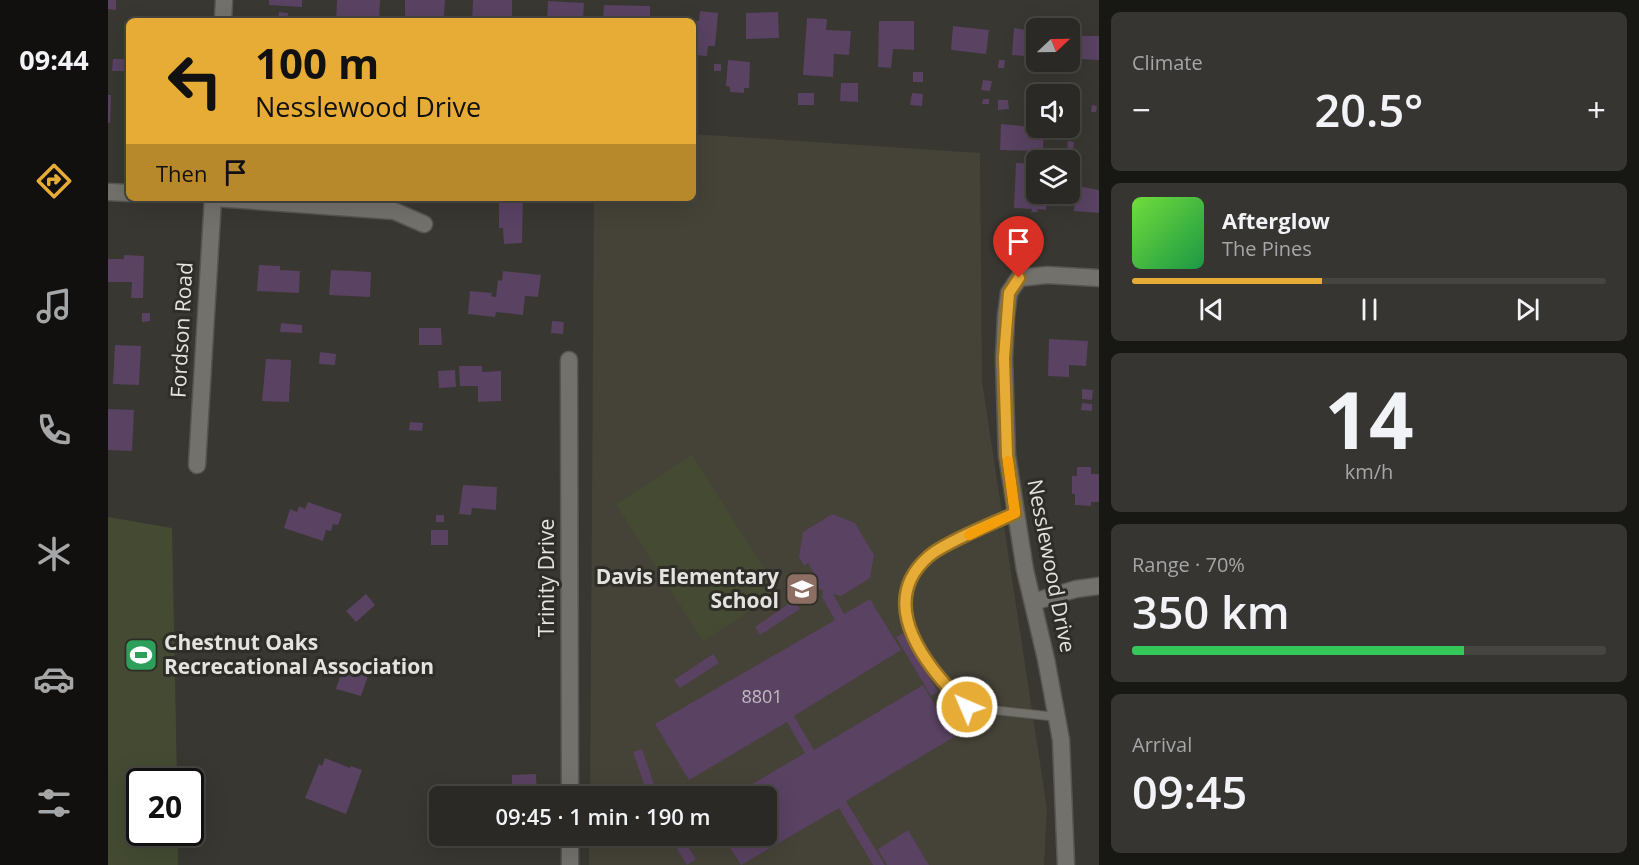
<!DOCTYPE html>
<meta charset="utf-8">
<style>
:root{--surface:#2a2925;--page:#363532;--text:#f1f3f6;--muted:#a5a6a7;--line:#464542;--accent:#e6ac36}
body{margin:0;font-family:"Open Sans",sans-serif;background:var(--page);color:var(--text);height:100vh;display:flex;flex-direction:column;font-size:22px;white-space:nowrap}
*{box-sizing:border-box;margin:0}
p{font-size:20px;color:var(--muted)}
.icon{flex:none;width:33px;height:33px;fill:none;stroke:currentColor;stroke-width:2;stroke-linecap:round;stroke-linejoin:round}
.map{position:relative;flex:1;overflow:hidden}
.side{display:flex;flex-direction:column;gap:12px;padding:12px;background:#171714;width:540px}
.side>*{flex:none}
.hud{position:absolute;left:18px;top:18px;width:570px;height:183px;border-radius:9px;box-shadow:0 6px 24px #0002,0 0 0 2px var(--line);background:#e6ac36;color:#111;overflow:hidden}
.needle{width:39px;rotate:68deg}
.tools{position:absolute;left:918px;top:18px;display:grid;gap:12px}
.tools a{display:grid;place-items:center;width:54px;height:54px;border-radius:9px;background:var(--surface);box-shadow:0 6px 24px #0002,0 0 0 2px var(--line);font-size:30px}
.speed{position:absolute;left:18px;top:768px;display:flex;gap:12px;font-size:30px;font-weight:700;text-align:center}
.speed>*{display:grid;place-content:center;width:78px;height:78px;border-radius:50%;background:var(--surface);box-shadow:0 6px 24px #0002,0 0 0 2px var(--line);line-height:1}
.speed .limit{border:3px solid #111;border-radius:9px;background:#fff;color:#111}
.pin{position:absolute;display:grid;place-items:center;width:51px;height:51px;color:#fff;margin:-62px -26px;border-radius:50% 50% 50% 0;rotate:-45deg;box-shadow:0 0 6px #0007}
.pin .icon{rotate:45deg}
.me{position:absolute;width:66px;margin:-33px;rotate:315deg;stroke-linejoin:round;filter:drop-shadow(0 0 4px #0008)}
.turn{display:flex;align-items:center;gap:21px;height:126px;padding:0 30px;font-size:27px}
.turn .icon{width:78px;height:78px;stroke-width:2.5}
.turn b{display:block;font-size:42px;line-height:51px}
.then{display:flex;align-items:center;height:57px;padding:0 30px;background:#0003;gap:12px;font-size:22px}
.big{font-size:45px;font-weight:600;line-height:1.1}
.side .card{flex:1;display:flex;flex-direction:column;justify-content:center;gap:9px;min-width:0;padding:0 21px;border-radius:9px;background:var(--page)}
.side .dial{align-items:center;gap:0}
.dial b{font-size:78px;line-height:1}
.song{display:flex;align-items:center;gap:18px}
.cover{width:72px;height:72px;border-radius:9px;background:linear-gradient(135deg,hsl(100 70% 55%),hsl(140 70% 35%))}
.played{height:6px;border-radius:3px;background:linear-gradient(90deg,var(--accent) 40%,var(--line) 40%)}
.keys{display:flex;justify-content:space-around;direction:ltr}
.heat{display:flex;justify-content:space-between;align-items:center;font-size:33px;direction:ltr}
.charge{height:9px;border-radius:4px;background:linear-gradient(90deg,#34c759 70%,var(--line) 0)}
.trip{position:absolute;left:321px;top:786px;width:348px;height:60px;border-radius:9px;background:var(--surface);box-shadow:0 6px 24px #0002,0 0 0 2px var(--line);font-weight:600;line-height:60px;text-align:center}
main{display:flex;flex:1;min-height:0}
.dock{display:flex;flex-direction:column;width:108px;justify-content:space-around;align-items:center;background:#11100f;color:var(--muted)}
.dock .icon{width:42px;height:42px}
.dock .current{color:var(--accent)}
.dock b{font-size:27px;color:var(--text)}
.map>svg:first-child{display:block}
.built{fill:#454237}
.green{fill:#444b32}
.building{fill:#594262}
.lines{fill:none;stroke-linecap:round;stroke-linejoin:round}
.lane-casing{stroke:#565551;stroke-width:10}
.street-casing{stroke:#565551;stroke-width:19}
.lane{stroke:#73716b;stroke-width:8}
.street{stroke:#73716b;stroke-width:16}
.route-casing{stroke:#967023;stroke-width:15}
.route{stroke:#e6ac36;stroke-width:10}
.slow{stroke:#f59e0b;stroke-width:10}
.labels{text-anchor:middle;stroke-width:6;stroke-linejoin:round;paint-order:stroke}
.number-label{font-size:18px;fill:#c1bbc0}
.street-label{font-size:21px;fill:#e4e3e0;stroke:#2e2d27}
.poi-label{font-size:21px;font-weight:bold;fill:#e4e3e0;stroke:#2e2d27;text-anchor:end}
</style>
<main>
<nav class="dock">
<b>09:44</b>
<svg class="icon current" aria-label="directions" viewBox="0 0 24 24"><path d="M12 3l9 9-9 9-9-9zM9 14v-3h6M13 9l2 2-2 2"/></svg>
<svg class="icon" aria-label="music" viewBox="0 0 24 24"><path d="M9 18V5l10-2v13"/><circle cx="6" cy="18" r="3"/><circle cx="16" cy="16" r="3"/></svg>
<svg class="icon" aria-label="phone" viewBox="0 0 24 24"><path d="M5 4h4l2 5-3 2q2 4 5 5l2-3 5 2v4C11 20 4 13 5 4z"/></svg>
<svg class="icon" aria-label="climate" viewBox="0 0 24 24"><path d="M12 3v18M4 7l16 10M4 17L20 7"/></svg>
<svg class="icon" aria-label="car" viewBox="0 0 24 24"><path d="M5 17H2v-5l4-1 3-4h7l3 4 3 1v5h-3M9 17h6M6 11h13"/><circle cx="7" cy="17" r="2"/><circle cx="17" cy="17" r="2"/></svg>
<svg class="icon" aria-label="filters" viewBox="0 0 24 24"><path d="M4 7h16M4 17h16"/><circle cx="9" cy="7" r="2"/><circle cx="15" cy="17" r="2"/></svg>
</nav>
<div class="map">
<svg width="991" height="865" viewBox="0 0 991 865">
<rect width="100%" height="100%" fill="#383731"/>
<!-- built -->
<path class="built" d="M585 134 872 153 874 381 939 809 936 865H481V836H658V796H482L486 198H585Z"/>
<!-- green -->
<path class="green" d="M584 455 671 592 595 641 508 504Z
M0 517 64 528 69 781 32 782V832L70 833V865H0Z"/>
<!-- building -->
<path class="building" d="M0 0H8V10L0 9Z
M161 0H194V7L161 5Z
M229 0H272L271 21H228Z
M297 0H337L336 17 297 16Z
M365 0H404V21H364Z
M440 1 476 3 475 21H439Z
M496 5 542 6V21H495Z
M592 11 610 13 607 46H600L599 56 585 55V20L591 21Z
M171 12 180 13 179 20 170 19Z
M670 12 671 38 638 39V13Z
M699 18 719 19 718 30 743 31 741 55 726 54 725 77 695 75Z
M771 21H806V50L785 49 783 68 770 67Z
M845 26 881 30 878 54 843 50Z
M906 28 928 32V57L904 55Z
M973 36H991V60L973 59Z
M5 59H16V71H4Z
M620 60 642 62 641 88H636V93L622 92V87L618 86Z
M891 60H897L896 68H890Z
M606 64H613V71H606Z
M805 72H815V82H805Z
M875 80 884 81 882 91 873 90Z
M733 83H750V102L732 101Z
M690 93H706V105H690Z
M804 93 815 94 814 106 802 105Z
M0 95H3L2 123H0Z
M875 99H881V104H874Z
M890 100H900L901 109 890 110Z
M984 105 989 106 988 112H983Z
M893 124 936 128 935 151 892 150Z
M960 141 966 142 965 151 959 150Z
M908 163 928 164 927 188 928 194H939L938 210 930 209 929 212H923L924 209 906 208Z
M969 186 991 190V213L966 211Z
M391 198H415L414 243 396 244 395 228H391Z
M16 255 36 256 35 298H23L24 282H0V259H16Z
M151 265 172 266V270L192 271 191 293 149 291Z
M223 270 263 272 262 297 221 295Z
M395 271 433 275 430 297 417 296 415 315 388 312 387 317 360 314 362 291 384 293 383 296 388 297 390 280 394 281Z
M34 313H42V321L34 322Z
M444 321 456 322 455 334 443 333Z
M173 323 194 325V333L172 332Z
M311 328H333L334 345H311Z
M941 339 980 341 978 366 961 365V377L940 376Z
M7 345 33 346 31 385 5 384Z
M212 352 228 354 227 365 211 364Z
M158 359 183 360 181 402 154 401Z
M351 366H374V372L393 371V401L370 402V386H352Z
M347 370 348 387 331 388 330 371Z
M974 389 985 390 984 400 974 399Z
M974 403 984 404V411L973 410Z
M0 409 26 410 24 451 0 450Z
M302 422 315 423 314 431 301 430Z
M969 467H983V474H991V502H983V506L967 505V494H964V476H969Z
M355 485 389 487 388 510 364 508 363 515 351 514Z
M200 502 234 514 230 525 225 524 223 531 218 530 215 541 176 528 182 509 189 512 191 506 197 509Z
M724 514 747 523 766 555 762 578 733 596 725 594 736 614 762 599 793 650 686 716 706 750 815 685 846 737 738 801 777 865H765L731 808 633 865 615 836H658V796H624L697 753 679 722 581 780 547 724 727 620 714 597 715 590 710 589 704 579 708 577 700 563 696 566 691 557 695 532Z
M328 515H336V522H328Z
M323 530H340V545H323Z
M258 594 267 605 248 622 238 611Z
M686 600 692 609 652 635 647 627Z
M795 633 830 692 823 696 788 637Z
M605 654 611 663 572 688 566 680Z
M237 662 262 670 253 696 228 689Z
M534 749 549 793 540 796 525 752Z
M217 758 242 768 243 766 254 770 238 814 197 798 211 764 214 766Z
M428 774 429 796H393V787L404 786V775Z
M800 830 821 865H779L770 849Z
M561 836H573L588 859 579 865Z"/>
<g class="lines">
<defs>
<path id="lane" d="M907 513C886 523 834 543 820 557 767 605 821 670 859 707L949 717"/>
<path id="street" d="M115 21 116 0
M0 192 21 193
M106 198 286 211 316 224
M461 360 462 796
M89 465 105 198
M925 602 968 589 991 586
M462 836V865
M958 865 953 740 938 659 917 570 899 455 896 359 898 316 901 293 911 278 939 275 991 278"/>
</defs>
<!-- lane casing -->
<use href="#lane" class="lane-casing"/>
<!-- street casing -->
<use href="#street" class="street-casing"/>
<!-- lane -->
<use href="#lane" class="lane"/>
<!-- street -->
<use href="#street" class="street"/>
</g>
<g class="lines">
<defs>
<path id="route" d="M859 707C821 670 766 605 820 557 835 543 886 523 907 513L899 455 896 358 901 293 911 278"/>
</defs>
<!-- route casing -->
<use href="#route" class="route-casing"/>
<!-- route -->
<use href="#route" class="route"/>
<!-- slow -->
<path class="slow" d="M861 535 907 513 900 461"/>
</g>
<!-- icons -->
<defs>
<symbol id="school-square" viewBox="-11 -11 22 22"><rect x="-9" y="-9" width="18" height="18" rx="4" fill="#8d6e63" stroke="#2e2d27"/><path d="M0-5L7-2L0 1L-7-2ZM-4 1L0 2.5L4 1V4Q0 6-4 4Z" fill="#fff"/></symbol>
<symbol id="stadium-square" viewBox="-11 -11 22 22"><rect x="-9" y="-9" width="18" height="18" rx="4" fill="#2e9e5b" stroke="#2e2d27"/><path d="M0-5a6.5 5 0 1 0 0 10a6.5 5 0 1 0 0-10ZM-3.5-1.8h7v3.6h-7Z" fill="#fff"/></symbol>
</defs>
<g fill-rule="evenodd">
<use href="#school-square" x="675" y="570" width="38" height="38"/>
<use href="#stadium-square" x="14" y="636" width="38" height="38"/>
</g>
<g class="labels">
<!-- number labels -->
<g class="number-label">
<text x="654" y="703">8801</text>
</g>
<!-- street labels -->
<g class="street-label">
<text transform="translate(74 330) rotate(-87)" y="7">Fordson Road</text>
<text transform="translate(943 566) rotate(79)" y="7">Nesslewood Drive</text>
<text transform="translate(439 578) rotate(-90)" y="7">Trinity Drive</text>
</g>
<!-- poi labels -->
<g class="poi-label">
<text x="671" y="584">Davis Elementary<tspan x="671" dy="24">School</tspan></text>
<text x="56" y="650" text-anchor="start">Chestnut Oaks<tspan x="56" dy="24">Recrecational Association</tspan></text>
</g>
</g>
</svg>
<div class="tools">
<a><svg class="needle" viewBox="-14 -14 28 28"><path d="M0-13l5 13h-10z" fill="#e53935"/><path d="M0 13l5-13h-10z" fill="#a5a6a7"/></svg></a>
<a><svg class="icon" aria-label="sound" viewBox="0 0 24 24"><path d="M4 9h4l5-4v14l-5-4H4zM17 9q2 3 0 6"/></svg></a>
<a><svg class="icon" aria-label="layers" viewBox="0 0 24 24"><path d="M12 4l9 5-9 5-9-5zM3 14l9 5 9-5"/></svg></a>
</div>
<div class="speed"><div class="limit">20</div></div>
<div class="pin" style="left:911px;top:278px;background:#d93025"><svg class="icon" aria-label="arrive" viewBox="0 0 24 24"><path d="M6 21V4h12l-3 4 3 4H6"/></svg></div>
<svg class="me" style="left:859px;top:707px" viewBox="-20 -20 40 40"><circle r="17" fill="#e6ac36" stroke="#fff" stroke-width="3"/><path d="M0-11L8 9 0 5-8 9z" fill="#fff"/></svg>
<div class="trip">09:45 · 1 min · 190 m</div>
<div class="hud">
<div class="turn"><svg class="icon" aria-label="left" viewBox="0 0 24 24"><path d="M17 20v-9H6M10 6l-5 5 5 5"/></svg><div><b>100 m</b>Nesslewood Drive</div></div>
<div class="then">Then<svg class="icon" aria-label="arrive" viewBox="0 0 24 24"><path d="M6 21V4h12l-3 4 3 4H6"/></svg></div>
</div>
</div>
<section class="side">
<div class="card"><p>Climate</p>
<div class="heat"><a>−</a><b class="big">20.5°</b><a>+</a></div>
</div>
<div class="card">
<div class="song"><i class="cover"></i><div><b>Afterglow</b><p>The Pines</p></div></div>
<div class="played"></div>
<div class="keys"><svg class="icon" aria-label="previous" viewBox="0 0 24 24"><path d="M18 5L8 12l10 7zM5 5v14"/></svg><svg class="icon" aria-label="pause" viewBox="0 0 24 24"><path d="M8 5v14M16 5v14"/></svg><svg class="icon" aria-label="next" viewBox="0 0 24 24"><path d="M6 5l10 7-10 7zM19 5v14"/></svg></div>
</div>
<div class="card dial"><b>14</b><p>km/h</p></div>
<div class="card"><p>Range · 70%</p><b class="big">350 km</b><div class="charge"></div></div>
<div class="card"><p>Arrival</p><b class="big">09:45</b></div>
</section>
</main>
